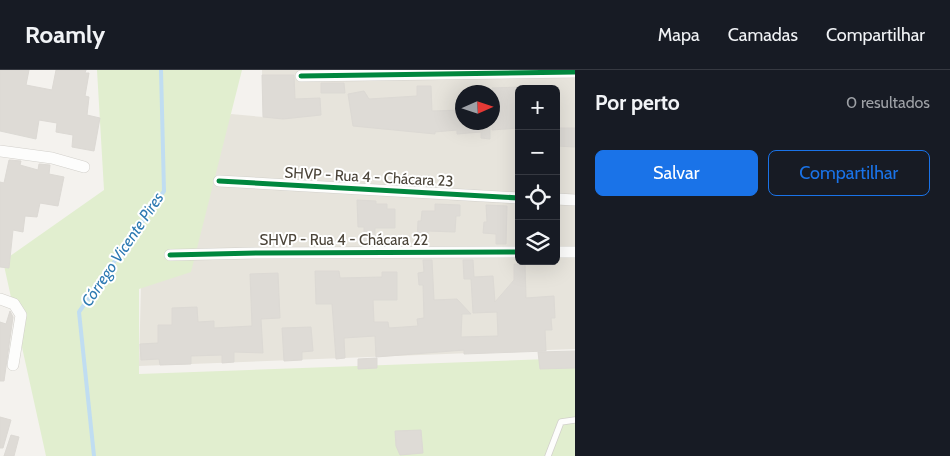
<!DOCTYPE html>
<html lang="pt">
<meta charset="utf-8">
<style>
:root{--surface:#171b24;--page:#242831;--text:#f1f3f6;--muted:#9ea1a6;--line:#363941;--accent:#1a73e8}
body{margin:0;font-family:Cabin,sans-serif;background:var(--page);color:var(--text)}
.controls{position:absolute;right:15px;top:15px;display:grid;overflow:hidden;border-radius:8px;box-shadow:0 5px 20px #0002}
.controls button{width:45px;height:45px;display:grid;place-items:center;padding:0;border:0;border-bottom:1px solid var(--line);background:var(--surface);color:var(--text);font:25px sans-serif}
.compass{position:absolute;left:455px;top:15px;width:45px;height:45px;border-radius:50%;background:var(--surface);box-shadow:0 5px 20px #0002;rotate:87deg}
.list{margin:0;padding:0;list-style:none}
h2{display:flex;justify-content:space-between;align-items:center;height:65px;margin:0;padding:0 20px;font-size:21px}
h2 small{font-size:16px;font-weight:400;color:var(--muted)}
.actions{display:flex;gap:10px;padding:15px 20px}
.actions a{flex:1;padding:11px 0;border:1px solid var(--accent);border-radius:8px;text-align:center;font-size:18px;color:var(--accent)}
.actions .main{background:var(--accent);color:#fff}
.icon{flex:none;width:28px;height:28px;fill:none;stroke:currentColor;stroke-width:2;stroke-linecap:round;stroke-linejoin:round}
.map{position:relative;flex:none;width:575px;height:386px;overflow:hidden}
header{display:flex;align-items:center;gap:30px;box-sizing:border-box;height:70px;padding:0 25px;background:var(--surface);border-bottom:1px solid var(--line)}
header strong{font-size:24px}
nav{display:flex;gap:28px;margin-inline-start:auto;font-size:18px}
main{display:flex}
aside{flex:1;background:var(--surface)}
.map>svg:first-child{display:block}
.residential{fill:#e7e4dc;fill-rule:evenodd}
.green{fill:#e1eecf}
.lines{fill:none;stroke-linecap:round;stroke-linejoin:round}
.stream{stroke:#c0ddf1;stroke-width:4}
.building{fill:#dedbd6;stroke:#dcd9d4}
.lane-casing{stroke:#d2d0cb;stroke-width:7}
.street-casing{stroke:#d2d0cb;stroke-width:12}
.lane{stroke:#fdfdfc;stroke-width:5.5}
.street{stroke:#fdfdfc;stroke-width:11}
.cycleway-casing{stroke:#fff;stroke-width:8}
.cycleway{stroke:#00873e;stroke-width:5}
.labels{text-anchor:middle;stroke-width:4;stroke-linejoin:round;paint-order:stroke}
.street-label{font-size:15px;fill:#4b4439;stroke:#fff}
.water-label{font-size:16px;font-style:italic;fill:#2e7ab2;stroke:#fff}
</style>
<header>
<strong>Roamly</strong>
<nav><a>Mapa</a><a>Camadas</a><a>Compartilhar</a></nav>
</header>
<main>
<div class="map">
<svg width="575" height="386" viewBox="0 0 575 386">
<rect width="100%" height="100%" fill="#f4f2ee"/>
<path class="residential" d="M262,0H575V279L139,296L142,175L231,44L263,47ZM519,19H556V191H519ZM462,22H492V52H462Z"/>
<polygon class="green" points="97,0 242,0 191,202 139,219 139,304 575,288 575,386 46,386 3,191 104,120"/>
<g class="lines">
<polyline class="stream" points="94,386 79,242 164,121 161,0"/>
</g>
<g class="building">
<polygon points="0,0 29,0 26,15 52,20 56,0 86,0 85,3 89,3 85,26 89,27 87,45 100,48 94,81 72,77 73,65 56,62 57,53 39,50 36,69 0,61"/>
<polygon points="262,5 294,5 295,29 320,28 321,45 283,49 263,47"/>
<polygon points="321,13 344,13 345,23 321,23"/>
<polygon points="417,16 431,16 432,41 462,40 462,52 490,52 490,69 481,68 481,62 457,64 457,60 435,62 435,64 353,56 348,24 364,21 369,29 417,26"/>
<polygon points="519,17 519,58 492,60 492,18"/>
<polygon points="556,58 575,58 575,77 556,76"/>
<polygon points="9,90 21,91 20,95 38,100 39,94 50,95 49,104 64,107 58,136 40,133 37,147 25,146 23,162 13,160 9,198 0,197 0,112 4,113"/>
<polygon points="357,130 376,131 376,134 387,134 387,139 395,139 395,158 375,158 375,171 364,171 364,157 358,157"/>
<polygon points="435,134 460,135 460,146 456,146 455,162 428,161 427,174 417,173 418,151 421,151 422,141 435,141"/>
<polygon points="486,135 507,136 506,174 496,174 496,164 483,163 484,152 487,152"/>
<polygon points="423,190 432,190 434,230 457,229 471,244 462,244 461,267 498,266 497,242 473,243 471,209 464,209 463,190 473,190 474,207 493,206 495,232 514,210 514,194 525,194 526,228 554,226 555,248 551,248 552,260 545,260 546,281 464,284 464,280 376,287 375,266 344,268 345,288 336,289 332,234 316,234 315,201 339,201 340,208 382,207 382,202 397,202 397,230 373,230 374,252 388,252 389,258 418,256 417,249 424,248 423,215 419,215 418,203 424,202"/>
<polygon points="278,203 280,248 261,249 263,283 234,282 234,292 222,293 222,285 191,286 191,294 160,295 159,289 141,290 140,274 158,273 158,255 172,255 172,238 197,237 198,252 214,251 214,258 252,256 250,204"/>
<polygon points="10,241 13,247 4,311 0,311 0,252 6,254"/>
<polygon points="311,257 313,281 302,282 302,290 284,291 282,258"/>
<polygon points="575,281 575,298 540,299 538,282"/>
<polygon points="377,288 377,298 358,299 358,289"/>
<polygon points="0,347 11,350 3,378 0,378"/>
<polygon points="421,360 423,383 400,385 396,376 395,361"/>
<polygon points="11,365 19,367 14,386 4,386"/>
</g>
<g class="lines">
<defs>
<polyline id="lane" points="548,386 561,352 575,350"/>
<g id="street">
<polyline points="301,6 575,2"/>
<polyline points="0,81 52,88 84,97"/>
<polyline points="219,111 519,128"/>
<polyline points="556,129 575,130"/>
<polyline points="556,182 575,182"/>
<polyline points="170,185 259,183 519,182"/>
<polyline points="0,229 14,234 21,245 13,295"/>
</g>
</defs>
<use href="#lane" class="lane-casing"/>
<use href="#street" class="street-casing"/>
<use href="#lane" class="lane"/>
<use href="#street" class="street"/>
<defs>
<g id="cycleway">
<polyline points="301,6 575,2"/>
<polyline points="219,111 519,128"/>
<polyline points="170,185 259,183 519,182"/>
</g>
</defs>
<use href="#cycleway" class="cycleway-casing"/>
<use href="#cycleway" class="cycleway"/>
</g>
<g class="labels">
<g class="street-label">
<text transform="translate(369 107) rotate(3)" y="5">SHVP - Rua 4 - Chácara 23</text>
<text x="344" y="175">SHVP - Rua 4 - Chácara 22</text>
</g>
<g class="water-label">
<text transform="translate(122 179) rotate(-56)" y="6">Córrego Vicente Pires</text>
</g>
</g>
</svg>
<div class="controls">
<button>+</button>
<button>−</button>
<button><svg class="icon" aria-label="locate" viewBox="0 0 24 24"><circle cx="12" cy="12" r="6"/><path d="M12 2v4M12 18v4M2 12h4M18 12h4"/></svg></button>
<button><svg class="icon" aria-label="layers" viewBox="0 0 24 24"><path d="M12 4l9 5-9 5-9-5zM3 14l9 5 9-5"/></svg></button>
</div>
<svg class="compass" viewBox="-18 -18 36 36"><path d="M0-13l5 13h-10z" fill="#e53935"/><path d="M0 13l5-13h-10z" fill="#9ea1a6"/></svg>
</div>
<aside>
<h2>Por perto<small>0 resultados</small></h2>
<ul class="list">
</ul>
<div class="actions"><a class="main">Salvar</a><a>Compartilhar</a></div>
</aside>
</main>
